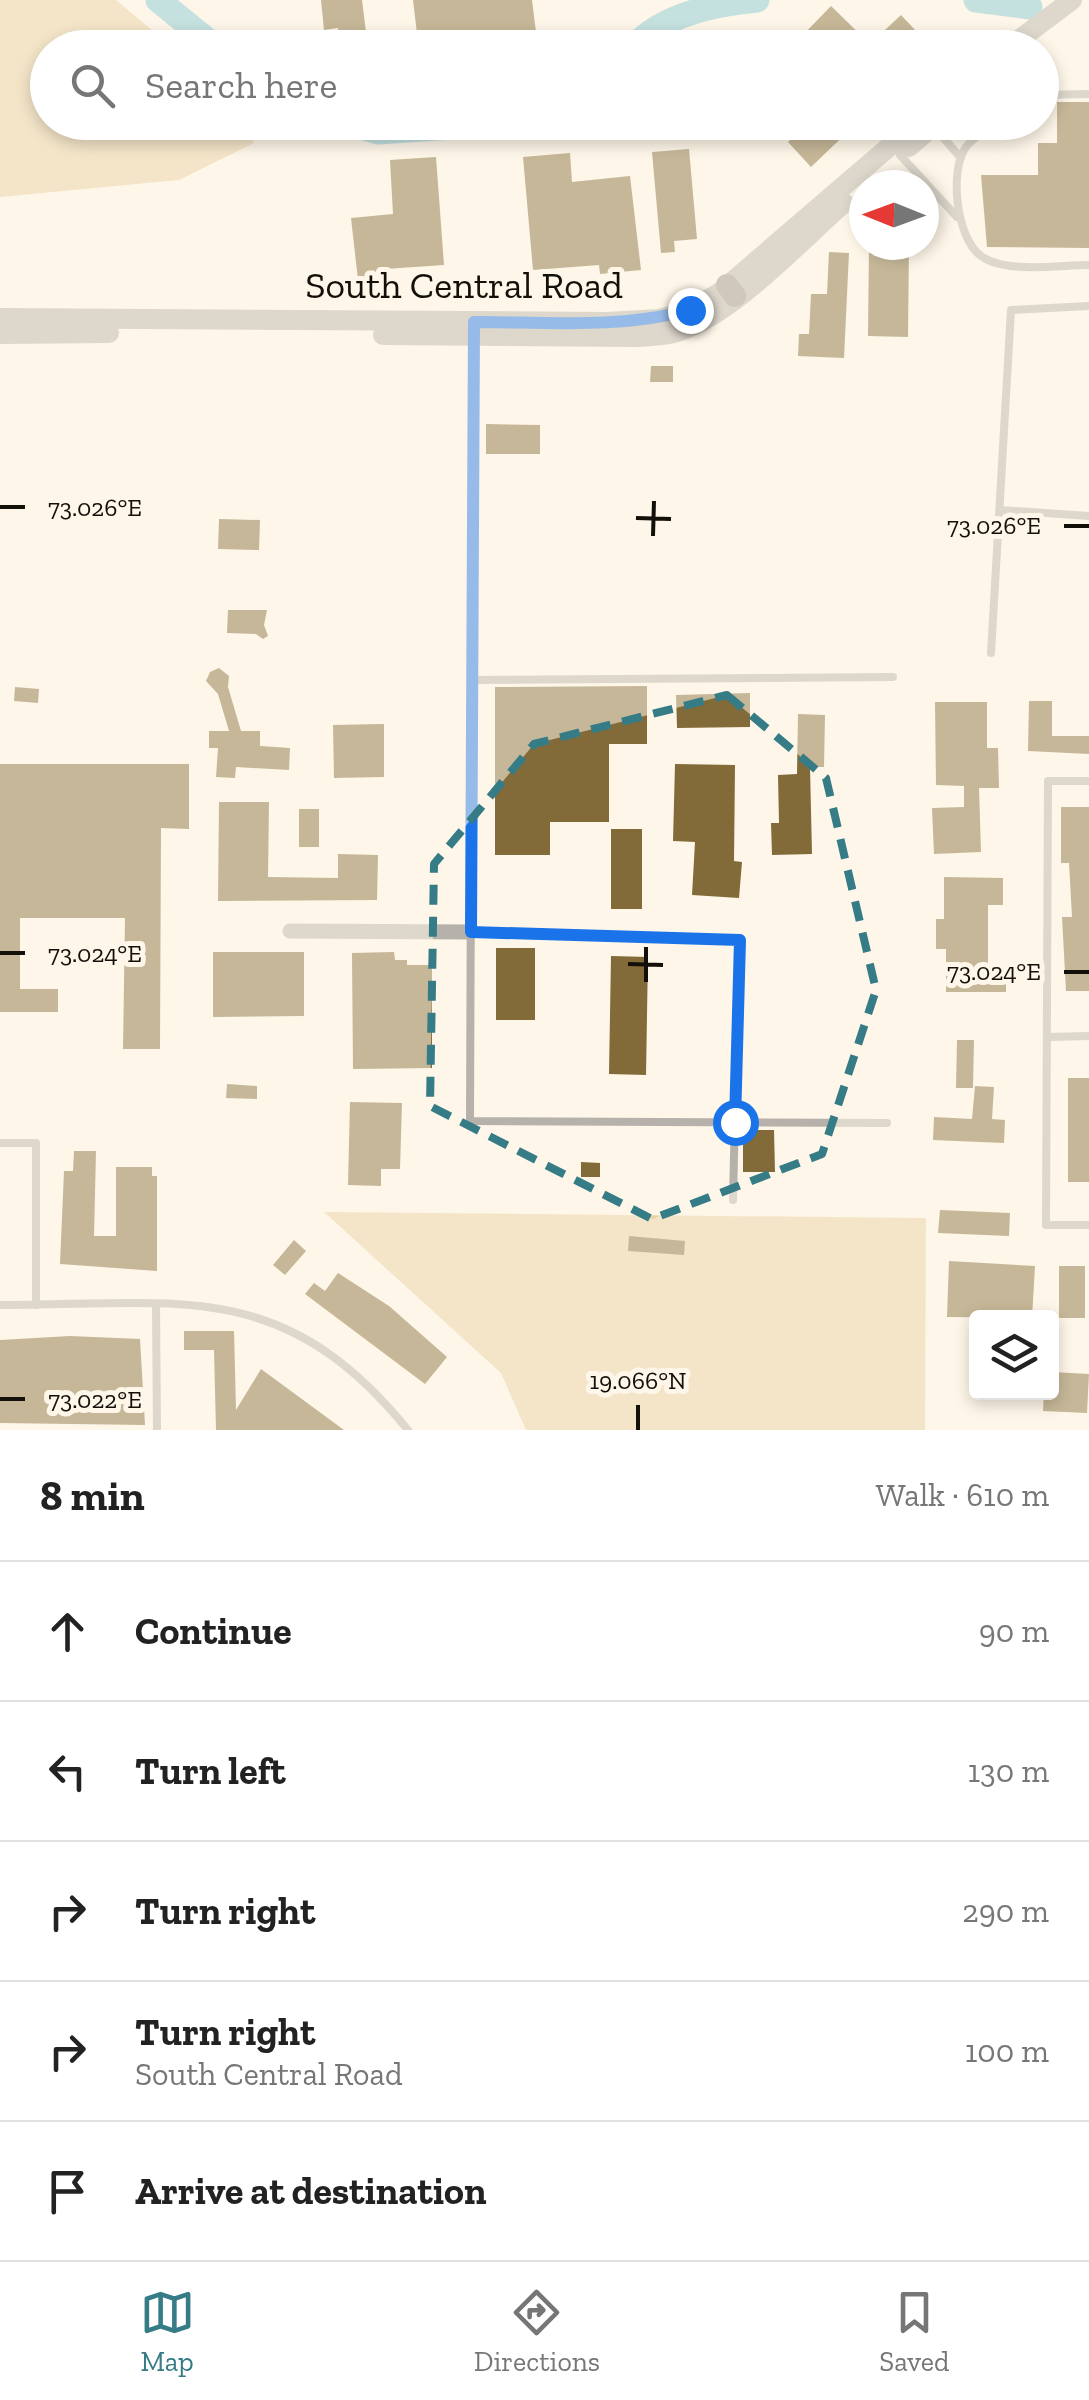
<!DOCTYPE html>
<meta charset="utf-8">
<style>
:root{--surface:#fff;--page:#f6f6f6;--text:#222;--muted:#767676;--line:#e0e0e0;--accent:#357c87}
body{margin:0;font-family:"Zilla Slab",serif;background:var(--page);color:var(--text)}
.controls{position:absolute;right:30px;bottom:30px;display:grid;overflow:hidden;border-radius:10px;box-shadow:0 5px 15px #0003}
.controls button{width:90px;height:90px;display:grid;place-items:center;padding:0;border:0;border-bottom:2px solid var(--line);background:var(--surface);color:var(--text);font:50px sans-serif}
.compass{position:absolute;left:849px;top:170px;width:90px;height:90px;border-radius:50%;background:var(--surface);box-shadow:0 5px 15px #0003;rotate:271deg}
.stop{position:absolute;width:30px;height:30px;margin:-22px;border:8px solid #1a73e8;border-radius:50%;background:#fff}
.stop.end{background:#1a73e8;border-color:#fff;box-shadow:0 2px 10px #0008}
.list{margin:0;padding:0;list-style:none}
h2{display:flex;justify-content:space-between;align-items:center;height:130px;margin:0;padding:0 40px;font-size:42px}
h2 small{font-size:32px;font-weight:400;color:var(--muted)}
.list li{display:grid;grid-template-columns:65px 1fr auto;gap:30px;align-items:center;box-sizing:border-box;height:140px;padding:0 40px;border-top:2px solid var(--line)}
.list b{display:block;font-size:38px;white-space:nowrap}
.list p{margin:0;font-size:32px;white-space:nowrap;color:var(--muted)}
.list em{font-size:32px;font-style:normal;color:var(--muted)}
.icon{flex:none;width:55px;height:55px;fill:none;stroke:currentColor;stroke-width:2;stroke-linecap:round;stroke-linejoin:round}
.map{position:relative;flex:none;width:1089px;height:1430px;overflow:hidden}
.search{position:absolute;background:var(--surface);box-shadow:0 5px 15px #0003;left:30px;right:30px;top:30px;height:110px;display:flex;align-items:center;gap:25px;box-sizing:border-box;padding:0 35px;border-radius:55px;color:var(--muted);font-size:38px}
.sheet{height:830px;background:var(--surface)}
nav{display:flex;justify-content:space-around;align-items:center;box-sizing:border-box;height:140px;border-top:2px solid var(--line);background:var(--surface);font-size:28px;color:var(--muted)}
nav a{display:grid;justify-items:center;gap:5px}
nav .on{color:var(--accent)}
.map>svg:first-child{display:block}
.green{fill:#e9d1a2}
.lines{fill:none;stroke-linecap:round;stroke-linejoin:round}
.river{stroke:#7fc8d5;stroke-width:25}
.building{fill:#836b39}
.service{stroke:#b6b2ab;stroke-width:8}
.minor{stroke:#b6b2ab;stroke-width:15}
.tertiary{stroke:#b6b2ab;stroke-width:20}
.secondary{stroke:#979186;stroke-width:22}
.route{stroke:#1a73e8;stroke-width:12}
.marked{fill:none;stroke:#357c87;stroke-width:8;stroke-dasharray:20 12;stroke-linejoin:round}
.ticks{fill:none;stroke:#13100a;stroke-width:4}
.labels{text-anchor:middle;stroke-width:10;stroke-linejoin:round;paint-order:stroke}
.street-label{font-size:38px;fill:#13100a;stroke:#fef6e8}
.ticks-label{font-size:25px;text-anchor:middle;fill:#13100a;stroke:#fef6e8;stroke-width:10;stroke-linejoin:round;paint-order:stroke}
</style>
<div class="map">
<svg width="1089" height="1430" viewBox="0 0 1089 1430">
<rect width="100%" height="100%" fill="#fef6e8"/>
<g class="green">
<polygon points="0,0 116,0 172,47 48,48 48,122 246,123 254,143 179,180 0,197"/>
<polygon points="324,1212 926,1218 925,1430 526,1430 501,1373"/>
</g>
<g class="lines">
<g class="river">
<polyline points="158,0 217,48"/>
<polyline points="976,0 1030,7"/>
<path d="M633,48C661,15 716,4 757,0"/>
<polyline points="345,122 378,132 527,122"/>
</g>
</g>
<g class="building">
<polygon points="321,0 362,0 368,48 341,48 338,28 324,30"/>
<polygon points="413,0 532,0 538,48 464,48 463,36 418,42"/>
<polygon points="831,6 870,44 901,15 932,48 811,48 801,37"/>
<polygon points="1057,102 1089,102 1089,248 987,247 981,175 1038,175 1038,143 1057,143"/>
<polygon points="789,122 858,122 811,167 788,142 798,132"/>
<polygon points="689,149 697,239 674,241 675,252 661,253 652,152"/>
<polygon points="570,153 572,182 630,176 641,270 600,274 599,265 533,270 523,157"/>
<polygon points="436,157 444,265 385,269 386,277 358,280 351,218 393,214 390,160"/>
<polygon points="869,245 909,245 908,337 868,336"/>
<polygon points="829,252 849,253 844,358 798,356 799,334 809,334 811,294 827,294"/>
<polygon points="651,366 673,366 673,382 650,382"/>
<polygon points="486,424 540,425 540,454 486,454"/>
<polygon points="219,519 260,520 259,550 218,549"/>
<polygon points="228,610 267,610 264,625 268,636 263,639 256,634 227,633"/>
<polygon points="219,668 229,676 228,687 241,731 260,731 260,746 290,748 289,770 236,767 235,778 216,777 218,748 209,748 209,731 229,731 218,694 206,681 210,672"/>
<polygon points="647,686 647,744 609,744 609,822 550,822 550,855 495,855 495,687"/>
<polygon points="15,687 39,689 38,703 14,701"/>
<polygon points="750,693 750,727 677,728 676,695"/>
<polygon points="1029,701 1052,701 1052,736 1089,736 1089,754 1028,751"/>
<polygon points="935,702 987,702 987,748 998,748 999,788 979,788 981,852 934,854 932,808 964,807 964,786 936,785"/>
<polygon points="798,714 825,715 824,767 810,767 812,854 772,855 771,823 779,823 778,775 797,774"/>
<polygon points="384,724 384,777 334,778 333,725"/>
<polygon points="0,764 189,764 189,829 161,828 160,1049 123,1049 125,918 20,918 20,989 58,989 58,1012 0,1012"/>
<polygon points="675,764 735,765 734,861 742,862 739,898 692,895 695,842 673,841"/>
<polygon points="219,802 269,802 268,877 338,878 338,854 378,855 377,900 218,901"/>
<polygon points="1061,807 1089,807 1089,991 1066,991 1062,917 1072,917 1069,863 1061,863"/>
<rect x="299" y="809" width="20" height="38"/>
<rect x="611" y="829" width="31" height="80"/>
<polygon points="944,877 1003,878 1003,905 988,905 988,967 1006,967 1006,992 946,992 946,949 936,949 936,919 944,919"/>
<rect x="496" y="948" width="39" height="72"/>
<polygon points="213,952 304,952 304,1016 213,1017"/>
<polygon points="394,952 395,960 407,960 407,965 432,965 432,1068 353,1069 352,953"/>
<polygon points="611,956 648,957 646,1075 609,1074"/>
<polygon points="957,1040 974,1040 973,1088 956,1088"/>
<rect x="1068" y="1078" width="21" height="104"/>
<polygon points="227,1084 257,1086 257,1099 226,1098"/>
<polygon points="975,1086 994,1087 992,1119 1005,1120 1004,1143 933,1140 934,1117 972,1119"/>
<polygon points="350,1102 402,1103 400,1169 381,1169 381,1186 348,1185"/>
<polygon points="743,1130 774,1130 775,1172 743,1172"/>
<polygon points="74,1151 96,1151 94,1236 116,1236 116,1167 152,1167 152,1176 157,1176 157,1271 60,1264 64,1171 73,1171"/>
<polygon points="581,1162 600,1163 600,1177 581,1177"/>
<polygon points="940,1210 1010,1213 1009,1236 938,1233"/>
<polygon points="629,1236 685,1241 684,1255 628,1251"/>
<polygon points="294,1240 306,1251 285,1275 273,1265"/>
<polygon points="949,1261 1035,1266 1032,1318 947,1317"/>
<rect x="1059" y="1266" width="26" height="52"/>
<polygon points="338,1273 389,1306 447,1357 425,1384 305,1294 314,1283 325,1291"/>
<polygon points="184,1331 234,1331 236,1410 261,1369 344,1430 216,1430 214,1350 184,1350"/>
<polygon points="70,1336 140,1339 145,1425 0,1423 0,1340"/>
<polygon points="1052,1372 1089,1374 1087,1413 1043,1411 1044,1392 1052,1392"/>
</g>
<g class="lines">
<g class="service">
<polyline points="1042,95 1089,94"/>
<path d="M997,122C987,130 973,137 966,147C949,170 956,238 981,256C1006,274 1059,265 1089,265"/>
<polyline points="934,127 961,158"/>
<polyline points="900,155 957,217"/>
<polyline points="473,337 470,1121 887,1123"/>
<polyline points="1000,510 1089,516"/>
<polyline points="991,653 1011,310 1089,306"/>
<polyline points="472,680 893,677"/>
<polyline points="1089,781 1048,781 1046,1225 1089,1225"/>
<polyline points="471,932 739,939 733,1200"/>
<polyline points="1048,1037 1089,1036"/>
<polyline points="0,1143 36,1143 36,1305"/>
<path d="M0,1305C178,1305 283,1276 408,1430"/>
<polyline points="156,1305 157,1430"/>
</g>
<polyline class="minor" points="290,931 471,932"/>
<g class="tertiary">
<polyline points="1008,48 1072,0"/>
<polyline points="909,147 938,122"/>
<polyline points="0,318 607,322 659,319 690,310 719,293 918,122"/>
<polyline points="0,334 109,333"/>
<path d="M383,335L638,337C650,336 665,336 677,332C734,314 798,243 844,203"/>
</g>
<polyline class="secondary" points="727,285 735,296"/>
</g>
<g class="lines">
<path class="route" d="M690,310C621,329 545,322 474,322L471,932L740,940L735,1122"/>
</g>
<path d="M0 0H1089V1430H0ZM727,695L826,778L876,990L822,1154L652,1219L430,1106L434,864L534,744Z" fill="#fef6e8" fill-opacity=".55" fill-rule="evenodd"/>
<path class="marked" d="M727,695L826,778L876,990L822,1154L652,1219L430,1106L434,864L534,744Z"/>
<path class="ticks" d="M0,507H25M636,518L671,519M1064,526H1089M653,536L654,501M0,953H25M628,964L663,965M1064,972H1089M646,982V947M0,1399H25M638,1430V1405"/>
<g class="labels">
<g class="street-label">
<text x="464" y="298">South Central Road</text>
</g>
</g>
<g class="ticks-label">
<text x="95" y="516">73.026°E</text>
<text x="994" y="534">73.026°E</text>
<text x="95" y="962">73.024°E</text>
<text x="994" y="980">73.024°E</text>
<text x="638" y="1389">19.066°N</text>
<text x="95" y="1408">73.022°E</text>
</g>
</svg>
<div class="controls">
<button><svg class="icon" aria-label="layers" viewBox="0 0 24 24"><path d="M12 4l9 5-9 5-9-5zM3 14l9 5 9-5"/></svg></button>
</div>
<svg class="compass" viewBox="-18 -18 36 36"><path d="M0-13l5 13h-10z" fill="#e53935"/><path d="M0 13l5-13h-10z" fill="#767676"/></svg>
<div class="stop" style="left:735px;top:1122px"></div>
<div class="stop end" style="left:690px;top:310px"></div>
<div class="search"><svg class="icon" aria-label="search" viewBox="0 0 24 24"><circle cx="10" cy="10" r="6"/><path d="M15 15l6 6"/></svg>Search here</div>
</div>
<section class="sheet">
<h2>8 min<small>Walk · 610 m</small></h2>
<ul class="list">
<li><svg class="icon" aria-label="ahead" viewBox="0 0 24 24"><path d="M12 20V5M6 11l6-6 6 6"/></svg><div><b>Continue</b></div><em>90 m</em></li>
<li><svg class="icon" aria-label="left" viewBox="0 0 24 24"><path d="M17 20v-9H6M10 6l-5 5 5 5"/></svg><div><b>Turn left</b></div><em>130 m</em></li>
<li><svg class="icon" aria-label="right" viewBox="0 0 24 24"><path d="M7 20v-9h11M14 6l5 5-5 5"/></svg><div><b>Turn right</b></div><em>290 m</em></li>
<li><svg class="icon" aria-label="right" viewBox="0 0 24 24"><path d="M7 20v-9h11M14 6l5 5-5 5"/></svg><div><b>Turn right</b><p>South Central Road</p></div><em>100 m</em></li>
<li><svg class="icon" aria-label="arrive" viewBox="0 0 24 24"><path d="M6 21V4h12l-3 4 3 4H6"/></svg><div><b>Arrive at destination</b></div></li>
</ul>
</section>
<nav>
<a class="on"><svg class="icon" aria-label="map" viewBox="0 0 24 24"><path d="M3 6l6-2 6 2 6-2v14l-6 2-6-2-6 2zM9 4v14M15 6v14"/></svg>Map</a>
<a><svg class="icon" aria-label="directions" viewBox="0 0 24 24"><path d="M12 3l9 9-9 9-9-9zM9 14v-3h6M13 9l2 2-2 2"/></svg>Directions</a>
<a><svg class="icon" aria-label="saved" viewBox="0 0 24 24"><path d="M7 4h10v16l-5-4-5 4z"/></svg>Saved</a>
</nav>
